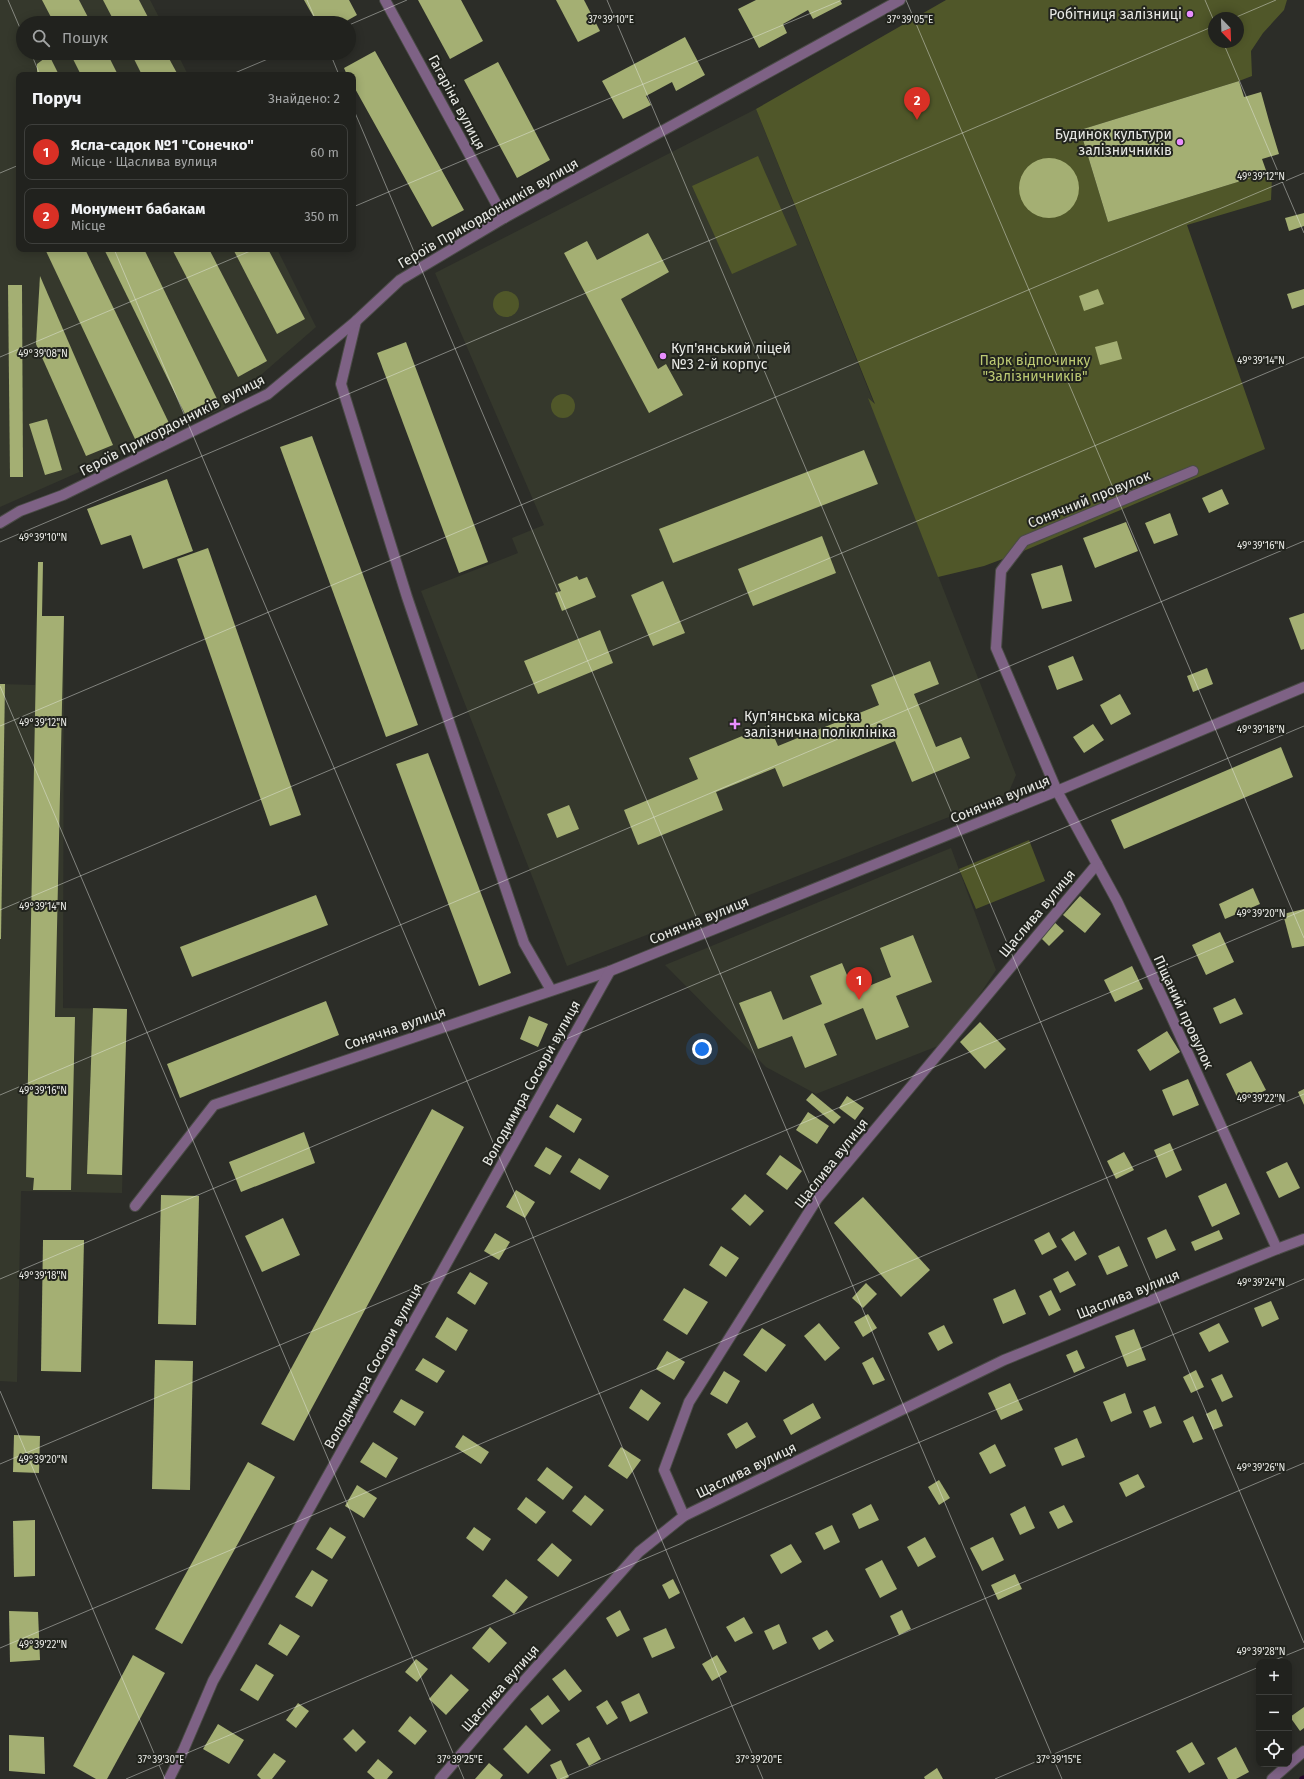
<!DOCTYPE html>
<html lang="uk">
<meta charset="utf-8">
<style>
:root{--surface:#21221e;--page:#292a27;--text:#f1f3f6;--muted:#a2a4a4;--line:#3e3f3c;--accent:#d93025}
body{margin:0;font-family:"Fira Sans",sans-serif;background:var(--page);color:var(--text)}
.controls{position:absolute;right:12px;bottom:12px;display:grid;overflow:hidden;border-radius:8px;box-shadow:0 2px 10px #0003}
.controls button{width:36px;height:36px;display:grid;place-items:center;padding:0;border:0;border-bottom:1px solid var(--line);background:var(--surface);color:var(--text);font:20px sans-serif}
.compass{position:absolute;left:1208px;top:12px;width:36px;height:36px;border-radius:50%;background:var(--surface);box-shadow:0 2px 10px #0003;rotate:157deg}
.you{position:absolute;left:702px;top:1049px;width:14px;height:14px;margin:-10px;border:3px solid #fff;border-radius:50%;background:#1a73e8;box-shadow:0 0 0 6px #1a73e833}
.badge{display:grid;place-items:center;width:26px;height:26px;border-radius:50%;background:var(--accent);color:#fff;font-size:13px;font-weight:700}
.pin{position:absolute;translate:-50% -33px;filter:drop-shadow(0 1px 2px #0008)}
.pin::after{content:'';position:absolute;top:21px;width:14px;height:12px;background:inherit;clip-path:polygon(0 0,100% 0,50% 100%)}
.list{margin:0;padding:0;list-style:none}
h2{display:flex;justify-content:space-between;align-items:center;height:52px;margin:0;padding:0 16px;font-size:17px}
h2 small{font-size:13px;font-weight:400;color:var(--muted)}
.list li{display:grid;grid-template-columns:26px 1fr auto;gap:12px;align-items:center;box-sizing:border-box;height:56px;margin:0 8px 8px;padding:0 8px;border:1px solid var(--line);border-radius:8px}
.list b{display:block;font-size:15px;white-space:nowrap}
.list p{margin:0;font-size:13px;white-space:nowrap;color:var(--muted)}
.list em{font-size:13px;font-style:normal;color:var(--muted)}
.icon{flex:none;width:22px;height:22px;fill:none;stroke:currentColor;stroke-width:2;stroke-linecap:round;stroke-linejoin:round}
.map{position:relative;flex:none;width:1304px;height:1779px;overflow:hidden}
.search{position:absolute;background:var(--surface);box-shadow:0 2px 10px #0003;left:16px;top:16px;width:340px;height:44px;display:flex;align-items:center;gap:10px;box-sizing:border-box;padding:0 14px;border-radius:22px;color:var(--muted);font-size:15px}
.panel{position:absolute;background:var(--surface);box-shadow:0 2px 10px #0003;left:16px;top:72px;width:340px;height:180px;border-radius:8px}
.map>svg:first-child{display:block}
.built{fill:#35382c}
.green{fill:#505729;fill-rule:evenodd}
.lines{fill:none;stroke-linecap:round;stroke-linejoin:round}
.stream{stroke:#25042c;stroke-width:5.5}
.building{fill:#a4af73}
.minor-casing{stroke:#4a4b46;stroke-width:12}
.minor{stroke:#7e6285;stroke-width:10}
.ticks{fill:none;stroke:#e9eae6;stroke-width:1;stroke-opacity:0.45}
.poi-dot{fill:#e98efe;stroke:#22241e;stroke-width:1.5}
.labels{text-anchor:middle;stroke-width:4;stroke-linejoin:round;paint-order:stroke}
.poi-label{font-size:14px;fill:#e9eae6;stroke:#22241e;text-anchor:end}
.street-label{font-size:14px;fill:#e9eae6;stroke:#22241e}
.park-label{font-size:14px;fill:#bcc973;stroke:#22241e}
.ticks-label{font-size:10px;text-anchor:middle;fill:#e9eae6;stroke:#22241e;stroke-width:4;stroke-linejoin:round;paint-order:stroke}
</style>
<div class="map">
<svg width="1304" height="1779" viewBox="0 0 1304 1779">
<rect width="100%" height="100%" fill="#2c2d28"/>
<g class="built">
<polygon points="0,0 150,0 162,23 23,23 23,53 177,53 188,75 19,75 19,249 277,249 316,327 222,409 0,507"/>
<polygon points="756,109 875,406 869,399 1016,775 1008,794 567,966 421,591 518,553 512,538 544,525 435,273"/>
<polygon points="38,562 43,562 42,616 64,616 63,1008 127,1009 122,1193 21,1191 17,1382 0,1381 0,684 35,685"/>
<polygon points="951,848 996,970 948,1042 816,1094 766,1067 665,965"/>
</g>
<g class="green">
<path d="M946,0H1287L1284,10L1263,33L1251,51L1252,76L1239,81L1080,130L1108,222L1267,173L1272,177L1271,200L1187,225L1265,449L1021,552L984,566L938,577L868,398L875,404L756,109ZM1214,18H1238V42H1214Z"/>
<polygon points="758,156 797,245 732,274 692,186"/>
<circle cx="506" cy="304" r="13"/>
<circle cx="563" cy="406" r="12"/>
<polygon points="1029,840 1045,881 976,909 959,869"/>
</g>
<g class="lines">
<polyline class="stream" points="1302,1779 1304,1778"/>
</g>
<g class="building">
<polygon points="42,0 79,0 91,23 54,23"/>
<polygon points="103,0 139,0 151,23 115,23"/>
<polygon points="304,0 349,0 357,15 343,23 317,23"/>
<polygon points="418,0 461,0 483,41 450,59"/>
<polygon points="556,0 584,0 600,31 578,42"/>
<polygon points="756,0 840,0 842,4 813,19 808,10 783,24 787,33 759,48 738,9"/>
<polygon points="685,37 705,75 676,91 672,82 646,96 651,105 623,119 602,81"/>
<polygon points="375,51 464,210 432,227 353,85 353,75 347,75 344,68"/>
<polygon points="70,53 107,53 118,75 81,75"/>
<polygon points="131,53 166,53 178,75 142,75"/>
<polygon points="49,55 59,75 37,75 37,64"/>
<polygon points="498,62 550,160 517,178 464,80"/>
<polygon points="1239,81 1244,97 1261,92 1269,121 1279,154 1262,159 1267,173 1108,222 1080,130"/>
<circle cx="1049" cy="188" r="30"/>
<polygon points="1304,213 1304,226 1289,231 1285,218"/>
<polygon points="648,233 669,272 621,299 658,369 666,364 683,395 649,413 564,253 587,241 597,260"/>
<polygon points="45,249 85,249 169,423 135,439"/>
<polygon points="104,249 144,249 217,399 185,414"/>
<polygon points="172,249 209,249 267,361 238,377"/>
<polygon points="233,249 268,249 305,319 277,334"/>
<polygon points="40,276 113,445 86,456 36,344"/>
<polygon points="8,285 22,285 23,477 10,477"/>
<polygon points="1098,289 1104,304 1084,311 1079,296"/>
<polygon points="1304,289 1304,305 1292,309 1287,294"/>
<polygon points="1117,341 1122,359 1100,365 1095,347"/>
<polygon points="406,342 488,562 459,573 377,353"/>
<polygon points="47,419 62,470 45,475 29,424"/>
<polygon points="312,436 418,725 386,737 280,447"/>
<polygon points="864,450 878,484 673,563 659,529"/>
<polygon points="167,479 193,551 143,569 131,535 101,545 87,509"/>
<polygon points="1222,489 1229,504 1209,513 1202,498"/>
<polygon points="1170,513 1178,535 1154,544 1145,523"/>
<polygon points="1126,522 1138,551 1095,568 1083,538"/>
<polygon points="822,536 836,573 753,606 738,569"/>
<polygon points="208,548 301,815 270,826 177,559"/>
<polygon points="38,562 43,562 42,616 64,616 55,1017 75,1017 71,1190 33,1190 34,1178 26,1177"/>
<polygon points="1062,565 1072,601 1042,609 1031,574"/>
<polygon points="577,576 579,580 587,577 596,597 562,611 555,593 561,591 558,584"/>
<polygon points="663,581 685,633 653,646 631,595"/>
<polygon points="1304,613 1304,649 1301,650 1289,618"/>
<polygon points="600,630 613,663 538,694 524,661"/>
<polygon points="1073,656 1083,680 1057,690 1048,666"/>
<polygon points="930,661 939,684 914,694 936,747 961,737 970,758 912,782 895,741 783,787 775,768 716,792 723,810 638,845 624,810 698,779 689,758 769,725 778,746 879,705 871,685"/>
<polygon points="1207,668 1213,684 1193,692 1187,676"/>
<polygon points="0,684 5,684 1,939 0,939"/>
<polygon points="1120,694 1131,714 1111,725 1100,705"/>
<polygon points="1093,724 1104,740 1084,753 1073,737"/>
<polygon points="1281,747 1293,777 1124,849 1111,820"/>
<polygon points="428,753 511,973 479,986 396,764"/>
<polygon points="569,805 579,829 557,838 547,814"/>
<polygon points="1253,888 1260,904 1225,919 1219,904"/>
<polygon points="316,895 328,925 192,977 180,947"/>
<polygon points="1080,896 1101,914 1085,933 1063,915"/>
<polygon points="1304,909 1304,946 1292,948 1283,914"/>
<polygon points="1052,920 1064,931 1049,946 1038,935"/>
<polygon points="1220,932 1234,962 1206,975 1192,945"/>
<polygon points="913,935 932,982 896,996 909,1027 876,1040 863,1008 824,1024 837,1055 805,1068 792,1036 758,1049 739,1003 771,991 783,1020 822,1004 810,976 842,963 854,992 891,977 880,948"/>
<polygon points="1132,966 1143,989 1115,1002 1104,980"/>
<polygon points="1235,998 1243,1014 1220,1024 1213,1008"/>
<polygon points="326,1001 339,1035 180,1098 167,1064"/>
<polygon points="93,1008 127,1009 122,1175 87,1174"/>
<polygon points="529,1016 548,1024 538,1047 520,1039"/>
<polygon points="980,1022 1006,1049 985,1069 960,1042"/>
<polygon points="1167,1031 1180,1052 1150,1071 1137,1050"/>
<polygon points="1251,1061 1266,1090 1240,1103 1226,1074"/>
<polygon points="1188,1079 1199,1105 1173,1116 1162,1090"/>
<polygon points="1304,1089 1304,1105 1298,1092"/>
<polygon points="812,1093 841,1117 834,1124 806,1100"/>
<polygon points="847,1096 864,1108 855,1120 839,1108"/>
<polygon points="557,1104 582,1119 574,1133 549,1117"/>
<polygon points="432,1109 464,1127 294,1441 261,1424"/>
<polygon points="808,1112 829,1126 817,1144 796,1130"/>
<polygon points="304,1132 315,1163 241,1192 229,1162"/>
<polygon points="1170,1143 1182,1170 1166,1178 1154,1150"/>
<polygon points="546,1147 562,1156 550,1175 534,1166"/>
<polygon points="1124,1152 1134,1170 1116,1179 1107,1161"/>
<polygon points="780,1155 802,1171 787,1190 766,1174"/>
<polygon points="579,1158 609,1176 600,1190 570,1172"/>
<polygon points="1287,1162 1300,1188 1279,1198 1266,1172"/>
<polygon points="1226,1183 1240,1214 1212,1227 1198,1196"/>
<polygon points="516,1190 535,1202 525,1218 506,1207"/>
<polygon points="745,1194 764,1211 750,1226 731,1209"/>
<polygon points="161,1195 199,1196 196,1325 158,1324"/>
<polygon points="863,1197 930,1270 901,1297 834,1223"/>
<polygon points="283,1218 300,1255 262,1272 245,1236"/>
<polygon points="1166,1229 1176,1250 1156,1259 1147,1238"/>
<polygon points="1219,1230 1223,1239 1195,1251 1191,1242"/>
<polygon points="1074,1231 1087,1254 1075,1261 1061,1239"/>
<polygon points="1049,1232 1057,1247 1042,1255 1034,1240"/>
<polygon points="495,1233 510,1242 499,1260 484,1251"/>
<polygon points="43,1240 84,1240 81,1372 41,1371"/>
<polygon points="721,1246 739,1258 726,1277 709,1265"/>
<polygon points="1119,1246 1128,1266 1107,1275 1098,1256"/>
<polygon points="1068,1271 1076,1285 1060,1293 1053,1279"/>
<polygon points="470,1272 488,1283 475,1305 457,1293"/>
<polygon points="866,1283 877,1294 863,1308 852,1298"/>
<polygon points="684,1288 708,1302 687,1335 663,1320"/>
<polygon points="1015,1289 1026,1314 1003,1324 993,1299"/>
<polygon points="1051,1290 1061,1310 1049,1316 1039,1296"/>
<polygon points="1271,1301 1279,1319 1262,1327 1254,1308"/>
<polygon points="868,1314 877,1328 863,1337 854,1322"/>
<polygon points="447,1317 468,1330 456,1351 435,1337"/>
<polygon points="819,1323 840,1348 825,1361 804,1336"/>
<polygon points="1219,1323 1229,1342 1209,1352 1199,1333"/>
<polygon points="944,1325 953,1343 938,1351 928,1333"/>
<polygon points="762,1328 786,1345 766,1372 743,1355"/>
<polygon points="1134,1329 1146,1360 1127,1367 1115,1336"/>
<polygon points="1077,1350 1085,1368 1074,1373 1066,1355"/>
<polygon points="667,1351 685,1362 674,1380 656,1369"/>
<polygon points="873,1357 885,1380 873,1385 862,1363"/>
<polygon points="423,1358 445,1371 437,1383 415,1370"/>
<polygon points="155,1360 193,1361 190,1490 152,1489"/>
<polygon points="1196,1370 1204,1387 1191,1393 1183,1377"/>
<polygon points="724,1371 740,1381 727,1404 710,1394"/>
<polygon points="1222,1374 1233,1397 1222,1402 1211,1379"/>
<polygon points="1010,1383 1023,1410 1001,1420 988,1393"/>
<polygon points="641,1389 661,1403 648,1421 629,1408"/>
<polygon points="1125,1393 1132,1413 1111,1422 1103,1402"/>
<polygon points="401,1399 424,1412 415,1426 393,1412"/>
<polygon points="813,1403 821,1418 791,1435 783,1420"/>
<polygon points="1155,1406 1162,1423 1150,1428 1143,1411"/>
<polygon points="1216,1409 1223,1426 1213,1430 1206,1414"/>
<polygon points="1193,1416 1203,1439 1193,1443 1183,1421"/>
<polygon points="747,1422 756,1437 736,1449 727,1434"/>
<polygon points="14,1435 40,1436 39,1473 13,1472"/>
<polygon points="463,1435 489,1452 481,1464 455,1447"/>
<polygon points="1077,1438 1085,1457 1062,1466 1054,1448"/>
<polygon points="373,1442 398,1458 386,1478 360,1462"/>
<polygon points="995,1444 1006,1466 990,1474 979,1453"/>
<polygon points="621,1447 641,1460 627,1479 608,1466"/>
<polygon points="248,1462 275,1477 182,1644 155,1629"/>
<polygon points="547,1467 573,1487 563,1500 537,1480"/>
<polygon points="1138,1474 1145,1487 1126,1497 1119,1483"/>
<polygon points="939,1480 950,1498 939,1505 928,1487"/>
<polygon points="357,1485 377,1498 364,1518 345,1506"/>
<polygon points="585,1495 604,1510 591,1526 572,1511"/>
<polygon points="526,1497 546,1512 536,1524 517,1509"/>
<polygon points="871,1504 879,1520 859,1529 852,1514"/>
<polygon points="1064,1505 1073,1522 1058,1529 1049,1512"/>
<polygon points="1025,1506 1035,1528 1020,1535 1010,1514"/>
<polygon points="35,1520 35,1576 14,1577 13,1521"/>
<polygon points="832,1525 840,1542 824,1550 815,1533"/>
<polygon points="330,1527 346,1537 332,1559 316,1549"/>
<polygon points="474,1527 491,1539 483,1551 466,1538"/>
<polygon points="925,1537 936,1557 918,1567 907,1547"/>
<polygon points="993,1537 1004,1560 982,1571 970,1548"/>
<polygon points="552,1543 572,1560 558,1577 537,1560"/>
<polygon points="791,1544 802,1562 781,1574 770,1555"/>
<polygon points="882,1560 897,1589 880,1598 865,1569"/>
<polygon points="312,1570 328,1580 312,1607 295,1597"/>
<polygon points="1015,1574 1022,1589 998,1600 991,1585"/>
<polygon points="506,1579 528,1597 514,1614 492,1596"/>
<polygon points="673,1579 680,1593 669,1599 662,1585"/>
<polygon points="620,1610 630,1630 617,1637 606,1618"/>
<polygon points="902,1610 911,1629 899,1635 890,1616"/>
<polygon points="9,1611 38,1612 40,1660 10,1662"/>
<polygon points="744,1617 753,1633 735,1642 726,1627"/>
<polygon points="280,1624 300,1636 287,1656 268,1644"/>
<polygon points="779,1624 787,1643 773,1650 764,1631"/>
<polygon points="490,1627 507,1643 489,1663 472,1648"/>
<polygon points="666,1628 675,1648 652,1658 643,1638"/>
<polygon points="827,1630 834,1641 819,1650 812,1638"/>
<polygon points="133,1655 165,1673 107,1779 96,1779 73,1766"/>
<polygon points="717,1655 727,1672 712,1681 702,1664"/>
<polygon points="416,1659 428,1669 417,1682 405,1672"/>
<polygon points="256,1664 274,1675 258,1701 240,1690"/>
<polygon points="565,1669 582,1691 569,1701 552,1679"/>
<polygon points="451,1674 469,1690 446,1715 429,1699"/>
<polygon points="639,1693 648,1713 630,1722 621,1702"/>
<polygon points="548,1695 560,1711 542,1725 530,1709"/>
<polygon points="607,1700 618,1718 607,1725 596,1707"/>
<polygon points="298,1703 309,1711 296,1728 286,1720"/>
<polygon points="1304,1707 1304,1728 1300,1731 1290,1717"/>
<polygon points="410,1716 427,1731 415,1745 398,1731"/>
<polygon points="218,1724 244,1740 229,1764 203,1749"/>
<polygon points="526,1725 551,1750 528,1774 503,1749"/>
<polygon points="353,1729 366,1742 356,1752 343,1739"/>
<polygon points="9,1735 44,1737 45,1774 9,1771"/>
<polygon points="589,1737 601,1759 589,1766 576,1744"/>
<polygon points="1192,1742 1205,1764 1189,1773 1176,1751"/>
<polygon points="1236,1747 1249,1772 1236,1779 1228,1779 1217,1758"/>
<polygon points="274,1753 286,1761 272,1779 261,1779 257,1775"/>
<polygon points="378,1759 393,1772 387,1779 375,1779 367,1772"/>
<polygon points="561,1760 569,1777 565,1779 557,1779 550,1765"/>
<polygon points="489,1763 503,1775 500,1779 475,1779"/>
<polygon points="937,1768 943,1779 925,1779 924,1777"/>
</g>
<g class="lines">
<defs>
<g id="minor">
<polyline points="385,0 504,218"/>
<polyline points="356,321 341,384 407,597 524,943 551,990"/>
<polyline points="1193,471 1024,541 1001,571 996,648 1057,791 1117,901 1166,1005 1277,1249"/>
<polyline points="0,523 20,511 63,495 268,394 356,321 400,280 504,218 900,0"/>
<polyline points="135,1206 214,1105 610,971 1057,791 1304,687"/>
<polyline points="684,1516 664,1470 689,1402 817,1199 1097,864"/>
<polyline points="169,1779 183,1751 213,1681 610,971"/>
<polyline points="440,1779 516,1690 639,1552 684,1516 1004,1360 1277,1249 1304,1239"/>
<polyline points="1272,1779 1304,1751"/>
</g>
</defs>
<use href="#minor" class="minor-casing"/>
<use href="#minor" class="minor"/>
</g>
<path class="ticks" d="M8,0L23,35M307,0L317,23M607,0L1304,1643M906,0L1304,938M1205,0L1214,21M1234,18L1276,0M349,25L407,0M1223,42L1304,233M31,53L40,75M330,53L339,75M230,75L282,53M353,108L1062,1779M0,173L19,165M353,207L842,0M114,249L763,1779M0,357L255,249M0,542L1214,26M0,686L464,1779M0,726L1304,173M0,910L1304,357M0,1095L1304,541M0,1279L1304,726M0,1391L165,1779M0,1464L1304,910M0,1648L1304,1094M1270,1662L1304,1648M126,1779L1304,1279M560,1779L1304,1463M995,1779L1259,1667"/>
<g class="poi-dot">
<circle cx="1190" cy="14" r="4"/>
<circle cx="1180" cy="142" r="4"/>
<circle cx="663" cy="356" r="4"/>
<path d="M733 718h4v4h4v4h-4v4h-4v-4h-4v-4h4z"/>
</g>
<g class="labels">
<g class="poi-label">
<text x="1182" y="19">Робітниця залізниці</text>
<text x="1172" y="139">Будинок культури<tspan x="1172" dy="16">залізничників</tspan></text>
<text x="671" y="353" text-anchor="start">Куп'янський ліцей<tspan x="671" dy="16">№3 2-й корпус</tspan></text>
<text x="744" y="721" text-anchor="start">Куп'янська міська<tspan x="744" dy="16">залізнична поліклініка</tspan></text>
</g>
<g class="street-label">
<text transform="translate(457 102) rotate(62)" y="5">Гагаріна вулиця</text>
<text transform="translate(488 213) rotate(-30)" y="5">Героїв Прикордонників вулиця</text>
<text transform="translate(172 425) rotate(-27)" y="5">Героїв Прикордонників вулиця</text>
<text transform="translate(1089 499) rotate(-22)" y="5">Сонячний провулок</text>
<text transform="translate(1000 799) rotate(-22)" y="5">Сонячна вулиця</text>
<text transform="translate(1037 913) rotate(-50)" y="5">Щаслива вулиця</text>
<text transform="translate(699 920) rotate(-22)" y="5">Сонячна вулиця</text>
<text transform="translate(1184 1012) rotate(65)" y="5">Піщаний провулок</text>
<text transform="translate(395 1028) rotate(-19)" y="5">Сонячна вулиця</text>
<text transform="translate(531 1083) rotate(-61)" y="5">Володимира Сосюри вулиця</text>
<text transform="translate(831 1163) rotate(-52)" y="5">Щаслива вулиця</text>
<text transform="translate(1128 1294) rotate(-22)" y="5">Щаслива вулиця</text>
<text transform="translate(373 1366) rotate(-61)" y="5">Володимира Сосюри вулиця</text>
<text transform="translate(746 1470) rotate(-26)" y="5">Щаслива вулиця</text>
<text transform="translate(500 1688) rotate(-49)" y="5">Щаслива вулиця</text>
</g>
<g class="park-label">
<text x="1035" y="365">Парк відпочинку<tspan x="1035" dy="16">"Залізничників"</tspan></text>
</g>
</g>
<g class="ticks-label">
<text x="611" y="23">37°39'10"E</text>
<text x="910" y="23">37°39'05"E</text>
<text x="1261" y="180">49°39'12"N</text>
<text x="43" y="357">49°39'08"N</text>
<text x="1261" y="364">49°39'14"N</text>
<text x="43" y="541">49°39'10"N</text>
<text x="1261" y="549">49°39'16"N</text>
<text x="43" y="726">49°39'12"N</text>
<text x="1261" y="733">49°39'18"N</text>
<text x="43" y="910">49°39'14"N</text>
<text x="1261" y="917">49°39'20"N</text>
<text x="43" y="1094">49°39'16"N</text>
<text x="1261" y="1102">49°39'22"N</text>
<text x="43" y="1279">49°39'18"N</text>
<text x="1261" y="1286">49°39'24"N</text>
<text x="43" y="1463">49°39'20"N</text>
<text x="1261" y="1471">49°39'26"N</text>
<text x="43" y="1648">49°39'22"N</text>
<text x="1261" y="1655">49°39'28"N</text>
<text x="161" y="1763">37°39'30"E</text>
<text x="460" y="1763">37°39'25"E</text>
<text x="759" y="1763">37°39'20"E</text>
<text x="1059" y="1763">37°39'15"E</text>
</g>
</svg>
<div class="controls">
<button>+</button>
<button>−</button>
<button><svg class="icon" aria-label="locate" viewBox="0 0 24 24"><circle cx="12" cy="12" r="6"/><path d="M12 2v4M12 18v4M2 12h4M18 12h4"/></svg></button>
</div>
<svg class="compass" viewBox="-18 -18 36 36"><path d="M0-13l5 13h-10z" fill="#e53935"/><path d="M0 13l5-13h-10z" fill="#a2a4a4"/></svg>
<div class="you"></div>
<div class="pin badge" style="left:859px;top:1000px">1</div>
<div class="pin badge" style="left:917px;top:120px">2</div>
<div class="search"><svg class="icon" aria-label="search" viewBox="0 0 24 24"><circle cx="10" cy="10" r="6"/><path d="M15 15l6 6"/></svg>Пошук</div>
<section class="panel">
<h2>Поруч<small>Знайдено: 2</small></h2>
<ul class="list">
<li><span class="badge">1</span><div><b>Ясла-садок №1 &quot;Сонечко&quot;</b><p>Місце · Щаслива вулиця</p></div><em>60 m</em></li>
<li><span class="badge">2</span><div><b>Монумент бабакам</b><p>Місце</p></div><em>350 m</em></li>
</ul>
</section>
</div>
